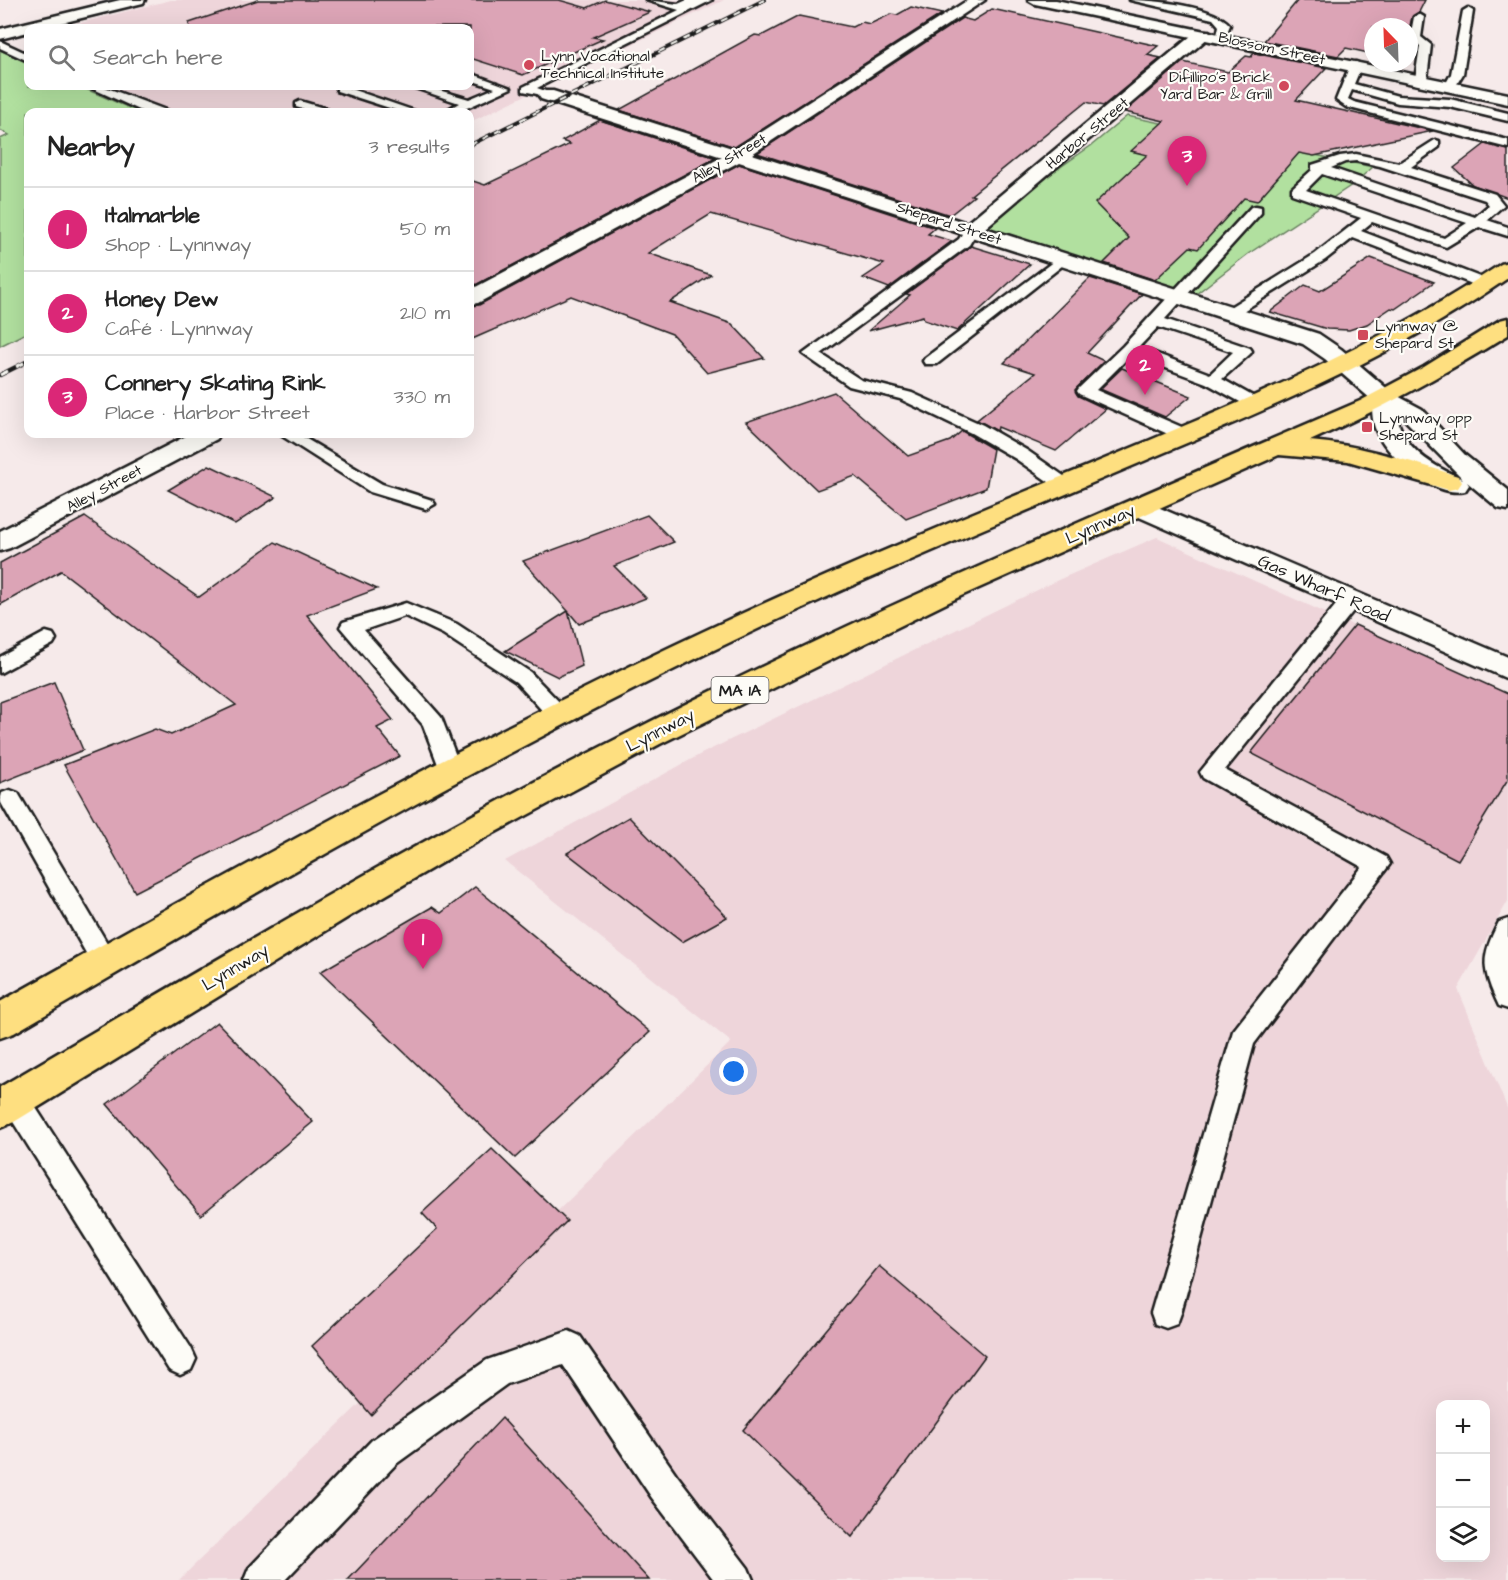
<!DOCTYPE html>
<meta charset="utf-8">
<style>
:root{--surface:#fff;--page:#f6f6f6;--text:#222;--muted:#767676;--line:#e0e0e0;--accent:#db2777}
body{margin:0;font-family:"Architects Daughter",sans-serif;background:var(--page);color:var(--text)}
.controls{position:absolute;right:18px;bottom:18px;display:grid;overflow:hidden;border-radius:12px;box-shadow:0 6px 24px #0002}
.controls button{width:54px;height:54px;display:grid;place-items:center;padding:0;border:0;border-bottom:2px solid var(--line);background:var(--surface);color:var(--text);font:30px sans-serif}
.compass{position:absolute;left:1364px;top:18px;width:54px;height:54px;border-radius:50%;background:var(--surface);box-shadow:0 6px 24px #0002;rotate:337deg}
.you{position:absolute;left:734px;top:1072px;width:21px;height:21px;margin:-15px;border:4px solid #fff;border-radius:50%;background:#1a73e8;box-shadow:0 0 0 9px #1a73e833}
.badge{display:grid;place-items:center;width:39px;height:39px;border-radius:50%;background:var(--accent);color:#fff;font-size:20px;font-weight:700}
.pin{position:absolute;translate:-50% -50px;filter:drop-shadow(0 2px 3px #0008)}
.pin::after{content:'';position:absolute;top:32px;width:21px;height:18px;background:inherit;clip-path:polygon(0 0,100% 0,50% 100%)}
.list{margin:0;padding:0;list-style:none}
h2{display:flex;justify-content:space-between;align-items:center;height:78px;margin:0;padding:0 24px;font-size:26px}
h2 small{font-size:20px;font-weight:400;color:var(--muted)}
.list li{display:grid;grid-template-columns:39px 1fr auto;gap:18px;align-items:center;box-sizing:border-box;height:84px;padding:0 24px;border-top:2px solid var(--line)}
.list b{display:block;font-size:22px;white-space:nowrap}
.list p{margin:0;font-size:20px;white-space:nowrap;color:var(--muted)}
.list em{font-size:20px;font-style:normal;color:var(--muted)}
.icon{flex:none;width:33px;height:33px;fill:none;stroke:currentColor;stroke-width:2;stroke-linecap:round;stroke-linejoin:round}
.map{position:relative;flex:none;width:1508px;height:1580px;overflow:hidden}
.search{position:absolute;background:var(--surface);box-shadow:0 6px 24px #0002;left:24px;top:24px;width:450px;height:66px;display:flex;align-items:center;gap:15px;box-sizing:border-box;padding:0 21px;border-radius:12px;color:var(--muted);font-size:22px}
.panel{position:absolute;background:var(--surface);box-shadow:0 6px 24px #0002;left:24px;top:108px;width:450px;height:330px;border-radius:12px}
.map>svg:first-child{display:block}
.built{fill:#eed5da;fill-rule:evenodd}
.green{fill:#b1e09f;stroke:#667e5e;stroke-width:1.5}
.building{fill:#dca4b6;stroke:#1c1c1c;stroke-width:1.5}
.lines{fill:none;stroke-linecap:round;stroke-linejoin:round}
.lane-casing{stroke:#1c1c1c;stroke-width:5}
.street-casing{stroke:#1c1c1c;stroke-width:5}
.secondary-casing{stroke:#1c1c1c;stroke-width:5}
.highway-casing{stroke:#1c1c1c;stroke-width:5}
.lane{fill:#fdfcf7;fill-rule:evenodd}
.street{fill:#fdfcf7;fill-rule:evenodd}
.secondary{fill:#fdfcf7;fill-rule:evenodd}
.highway{fill:#fedf80;fill-rule:evenodd}
.rail-far1-casing{stroke:#1c1c1c;stroke-width:4}
.rail-casing{stroke:#1c1c1c;stroke-width:4.5}
.rail-far1{stroke:#fdfcf7;stroke-width:2;stroke-dasharray:7;stroke-linecap:butt}
.rail{stroke:#fdfcf7;stroke-width:3;stroke-dasharray:9;stroke-linecap:butt}
.poi-dot{fill:#d1495b;stroke:#fdfcf7;stroke-width:2}
.labels{text-anchor:middle;stroke-width:4.5;stroke-linejoin:round;paint-order:stroke}
.far-street-label{font-size:15px;fill:#1c1c1c;stroke:#fdfcf7}
.far-poi-label{font-size:15px;fill:#1c1c1c;stroke:#fdfcf7;text-anchor:start}
.shield{fill:#fdfcf7;stroke:#605f5e;stroke-width:1.5}
.shield-label{font-size:16px;font-weight:bold;fill:#1c1c1c}
.street-label{font-size:18px;fill:#1c1c1c;stroke:#fdfcf7}
</style>
<div class="map">
<svg width="1508" height="1580" viewBox="0 0 1508 1580">
<rect width="100%" height="100%" fill="#f6eaea"/>
<filter id="ink" filterUnits="userSpaceOnUse"><feTurbulence type="fractalNoise" baseFrequency=".0167" numOctaves="2"/><feDisplacementMap in="SourceGraphic" scale="12" xChannelSelector="R" yChannelSelector="G"/><feConvolveMatrix kernelMatrix="1 2 1 2 8 2 1 2 1" color-interpolation-filters="sRGB"/></filter>
<g filter="url(#ink)">
<g class="built">
<polygon points="171,0 724,0 470,122 470,112 139,112 79,86 470,86 470,28 60,28"/>
<path d="M1157,537L1508,695V901L1458,989L1508,1110V1580H179L731,1042L505,861L701,754L1058,580ZM1440,1404H1486V1558H1440Z"/>
</g>
<g class="green">
<polygon points="0,50 28,63 28,86 79,86 139,112 28,112 28,332 0,346 0,139 9,135 0,130"/>
<polygon points="1127,116 1373,167 1352,185 1248,254 1196,294 977,225 1092,145"/>
</g>
<g class="building">
<polygon points="258,0 559,0 587,8 605,0 650,12 593,37 603,39 523,75 470,58 470,27 190,28 189,23"/>
<polygon points="1298,0 1425,0 1419,12 1412,17 1409,30 1409,27 1373,27 1373,54 1346,48 1338,56 1264,41"/>
<polygon points="911,7 942,14 735,147 619,110 755,35 761,36 799,16 852,27 862,22 870,24 891,14 897,15"/>
<polygon points="992,9 1158,46 1147,55 1161,58 1103,106 1086,102 971,195 974,196 950,215 757,153 962,18 973,21"/>
<polygon points="1254,53 1326,68 1296,100 1433,131 1314,156 1299,153 1257,201 1244,198 1198,249 1190,247 1155,280 1104,263 1129,238 1095,203 1147,155 1131,151 1164,121 1125,112 1183,62 1228,72 1246,56 1251,57"/>
<polygon points="600,120 716,158 470,288 470,180 485,185 570,144 562,141"/>
<polygon points="1485,144 1508,150 1508,198 1473,185 1454,168"/>
<polygon points="739,164 935,228 928,234 952,241 889,288 863,278 884,264 711,214 648,253 711,275 670,302 732,324 764,358 707,373 672,334 571,296 470,340 470,306 479,305"/>
<polygon points="971,246 1030,264 957,331 924,320 923,316 868,331 910,295 906,294"/>
<polygon points="1371,258 1434,282 1395,309 1391,308 1367,324 1349,330 1327,329 1270,312 1305,285 1320,291"/>
<polygon points="1090,278 1142,294 1087,353 1104,361 1075,390 1078,396 1106,409 1056,451 998,427 997,431 977,420 1035,373 1004,363"/>
<polygon points="1122,368 1191,396 1165,417 1100,389"/>
<polygon points="834,392 908,456 950,441 962,431 993,449 986,488 906,519 855,476 817,490 746,422"/>
<polygon points="209,465 276,497 235,524 168,490"/>
<polygon points="647,515 674,542 614,566 646,598 579,624 568,611 582,666 558,677 505,651 568,611 523,561"/>
<polygon points="85,517 199,597 275,542 377,589 307,615 393,720 377,728 400,756 135,892 64,765 155,729 171,735 236,705 61,571 0,605 0,563"/>
<polygon points="1355,625 1508,694 1508,779 1458,860 1251,753"/>
<polygon points="54,682 83,750 0,783 0,702"/>
<polygon points="629,817 727,917 682,942 567,853"/>
<polygon points="475,887 650,1032 515,1158 320,972 432,907 441,913"/>
<polygon points="217,1022 313,1122 201,1215 107,1104"/>
<polygon points="492,1149 567,1221 371,1415 312,1346 437,1229 422,1213"/>
<polygon points="879,1266 985,1356 852,1537 743,1430"/>
<polygon points="502,1418 649,1580 348,1580"/>
</g>
<g class="lines">
<defs>
<g id="lane">
<polygon points="646,0 678,4 687,0 712,0 537,88 551,93 551,97 523,91 523,87 679,10"/>
<path d="M1130,0C1155,0 1214,6 1230,25L1224,40H1216L1219,26L1213,19Z"/>
<polygon points="1468,8 1473,11 1463,74 1455,87 1451,88 1445,85 1451,74 1463,11"/>
<polygon points="1419,14 1424,17 1421,37 1431,45 1427,79 1421,82 1415,79 1420,46 1410,38 1414,17"/>
<polygon points="0,41 28,54 28,61 0,48"/>
<polygon points="1356,62 1362,65 1354,84 1398,96 1450,99 1508,113 1508,121 1450,107 1398,103 1352,90 1348,99 1354,102 1508,140 1508,148 1346,107 1336,100 1350,65"/>
<polygon points="470,73 511,88 458,112 443,112 459,103 409,86 425,86 469,99 495,88 470,80"/>
<polygon points="87,86 102,86 171,112 144,112"/>
<polygon points="337,87 345,87 418,112 402,112 337,91"/>
<polygon points="300,101 327,109 329,112 312,112 296,107 296,103"/>
<path d="M1435,140L1439,141V147L1411,167L1495,194L1504,205L1487,220L1508,227V236L1479,227L1446,247L1372,222L1361,231L1490,281L1492,284L1490,287H1480L1353,238L1325,260L1235,316H1225L1222,313L1225,310L1315,254L1361,218L1292,194V188L1312,170V165L1340,156L1356,154L1399,163ZM1356,161L1380,166L1485,200L1489,205L1475,217L1331,168L1345,162ZM1322,174L1467,223L1444,238L1306,190Z"/>
<path d="M1256,206L1261,207V213L1165,319L1250,348L1252,351L1250,354L1222,379L1263,402L1265,405L1263,408H1251L1206,383L1131,355L1096,390L1191,431L1193,435L1191,439H1179L1079,394L1077,391L1079,388L1123,346L1251,207ZM1158,327L1233,352L1210,374L1139,347Z"/>
<polygon points="971,226 978,230 969,245 821,354 861,380 912,393 983,425 1028,451 1071,481 1074,485 1071,489 1059,489 1016,459 971,433 900,399 849,386 803,354 959,239 966,227"/>
<polygon points="1062,255 1067,256 1067,262 937,364 925,364 923,361 925,358"/>
<polygon points="279,434 298,434 382,484 432,500 435,504 426,509 370,492"/>
<polygon points="1351,594 1358,595 1361,600 1358,605 1225,770 1386,857 1390,864 1254,1044 1181,1313 1177,1324 1166,1328 1155,1324 1151,1313 1233,1031 1362,867 1203,778 1200,772 1344,595"/>
<polygon points="406,603 457,624 530,672 566,709 569,714 566,719 558,722 550,719 516,682 443,634 405,616 364,630 441,717 461,769 458,775 450,777 442,775 423,725 340,627 343,622"/>
<polygon points="46,632 53,634 56,639 53,644 0,673 0,657"/>
<polygon points="10,790 18,793 113,953 117,961 113,969 104,972 95,969 0,801 2,793"/>
<path d="M1508,919V1009L1499,1006C1482,970 1480,957 1499,922Z"/>
<polygon points="15,1087 25,1091 191,1348 196,1359 191,1370 180,1375 169,1370 5,1109 1,1100 5,1091"/>
<polygon points="569,1331 580,1336 676,1474 748,1568 753,1580 714,1580 652,1498 563,1365 507,1384 396,1464 285,1580 244,1580 249,1568 372,1440 487,1360"/>
</g>
<g id="street">
<path d="M968,0H985L752,154L967,223L1197,31H1209L1211,34L1209,37L985,228L1319,334L1341,349L1392,393L1422,409L1465,455L1508,490V510L1498,508L1467,482L1469,485L1465,491C1433,498 1386,456 1375,428C1372,419 1372,409 1372,400L1325,359L1303,344L739,162L478,303L470,304V290L722,157L541,99L538,95L541,91H553L735,149ZM1397,415L1404,419L1463,479C1434,467 1401,448 1397,415Z"/>
<polygon points="190,434 220,434 217,439 10,548 0,551 0,531"/>
<polygon points="1139,499 1508,657 1508,679 1130,513 1126,507 1130,501"/>
</g>
<g id="secondary">
<polygon points="120,0 145,0 143,3 41,28 28,28 28,32 0,39 0,29"/>
<polygon points="1028,0 1056,0 1508,94 1508,104 1035,4"/>
</g>
<g id="highway">
<path d="M1508,262V278C1401,352 1283,403 1163,453C1055,499 946,544 838,592C553,720 283,876 14,1033L0,1038V1002C267,852 535,704 814,581C925,532 1037,487 1148,441C1271,390 1390,338 1501,264Z"/>
<path d="M1508,318V335C1443,375 1379,410 1310,441C1361,445 1409,461 1458,476L1462,482L1458,488L1449,490L1348,461L1279,455L961,596L660,744L477,842L350,916L14,1122L0,1128V1087C209,964 417,840 634,730C871,609 1117,506 1360,401L1424,367L1500,320Z"/>
</g>
</defs>
<use href="#lane" class="lane-casing"/>
<use href="#street" class="street-casing"/>
<use href="#secondary" class="secondary-casing"/>
<use href="#highway" class="highway-casing"/>
<use href="#lane" class="lane"/>
<use href="#street" class="street"/>
<use href="#secondary" class="secondary"/>
<use href="#highway" class="highway"/>
<defs>
<polyline id="rail-far1" points="470,145 764,0"/>
<polyline id="rail" points="0,375 28,361"/>
</defs>
<use href="#rail-far1" class="rail-far1-casing"/>
<use href="#rail" class="rail-casing"/>
<use href="#rail-far1" class="rail-far1"/>
<use href="#rail" class="rail"/>
</g>
</g>
<g class="poi-dot">
<circle cx="529" cy="65" r="6"/>
<circle cx="1284" cy="86" r="6"/>
<rect x="1357" y="329" width="12" height="12" rx="3"/>
<rect x="1361" y="421" width="12" height="12" rx="3"/>
</g>
<g class="labels">
<g class="far-street-label">
<text transform="translate(1272 48) rotate(12)" y="5">Blossom Street</text>
<text transform="translate(1087 133) rotate(-40)" y="5">Harbor Street</text>
<text transform="translate(729 158) rotate(-30)" y="5">Alley Street</text>
<text transform="translate(949 223) rotate(18)" y="5">Shepard Street</text>
<text transform="translate(104 488) rotate(-28)" y="5">Alley Street</text>
</g>
<g class="far-poi-label">
<text x="541" y="61">Lynn Vocational<tspan x="541" dy="17">Technical Institute</tspan></text>
<text x="1272" y="82" text-anchor="end">Difillipo's Brick<tspan x="1272" dy="17">Yard Bar &amp; Grill</tspan></text>
<text x="1375" y="331">Lynnway @<tspan x="1375" dy="17">Shepard St</tspan></text>
<text x="1379" y="423">Lynnway opp<tspan x="1379" dy="17">Shepard St</tspan></text>
</g>
<rect class="shield" x="711.5" y="677" width="57" height="26" rx="4.5"/>
<g class="shield-label">
<text x="740" y="696">MA 1A</text>
</g>
<g class="street-label">
<text transform="translate(1100 524) rotate(-24)" y="6">Lynnway</text>
<text transform="translate(1324 588) rotate(24)" y="6">Gas Wharf Road</text>
<text transform="translate(660 730) rotate(-27)" y="6">Lynnway</text>
<text transform="translate(235 967) rotate(-31)" y="6">Lynnway</text>
</g>
</g>
</svg>
<div class="controls">
<button>+</button>
<button>−</button>
<button><svg class="icon" aria-label="layers" viewBox="0 0 24 24"><path d="M12 4l9 5-9 5-9-5zM3 14l9 5 9-5"/></svg></button>
</div>
<svg class="compass" viewBox="-18 -18 36 36"><path d="M0-13l5 13h-10z" fill="#e53935"/><path d="M0 13l5-13h-10z" fill="#767676"/></svg>
<div class="you"></div>
<div class="pin badge" style="left:423px;top:969px">1</div>
<div class="pin badge" style="left:1145px;top:395px">2</div>
<div class="pin badge" style="left:1187px;top:186px">3</div>
<div class="search"><svg class="icon" aria-label="search" viewBox="0 0 24 24"><circle cx="10" cy="10" r="6"/><path d="M15 15l6 6"/></svg>Search here</div>
<section class="panel">
<h2>Nearby<small>3 results</small></h2>
<ul class="list">
<li><span class="badge">1</span><div><b>Italmarble</b><p>Shop · Lynnway</p></div><em>50 m</em></li>
<li><span class="badge">2</span><div><b>Honey Dew</b><p>Café · Lynnway</p></div><em>210 m</em></li>
<li><span class="badge">3</span><div><b>Connery Skating Rink</b><p>Place · Harbor Street</p></div><em>330 m</em></li>
</ul>
</section>
</div>
